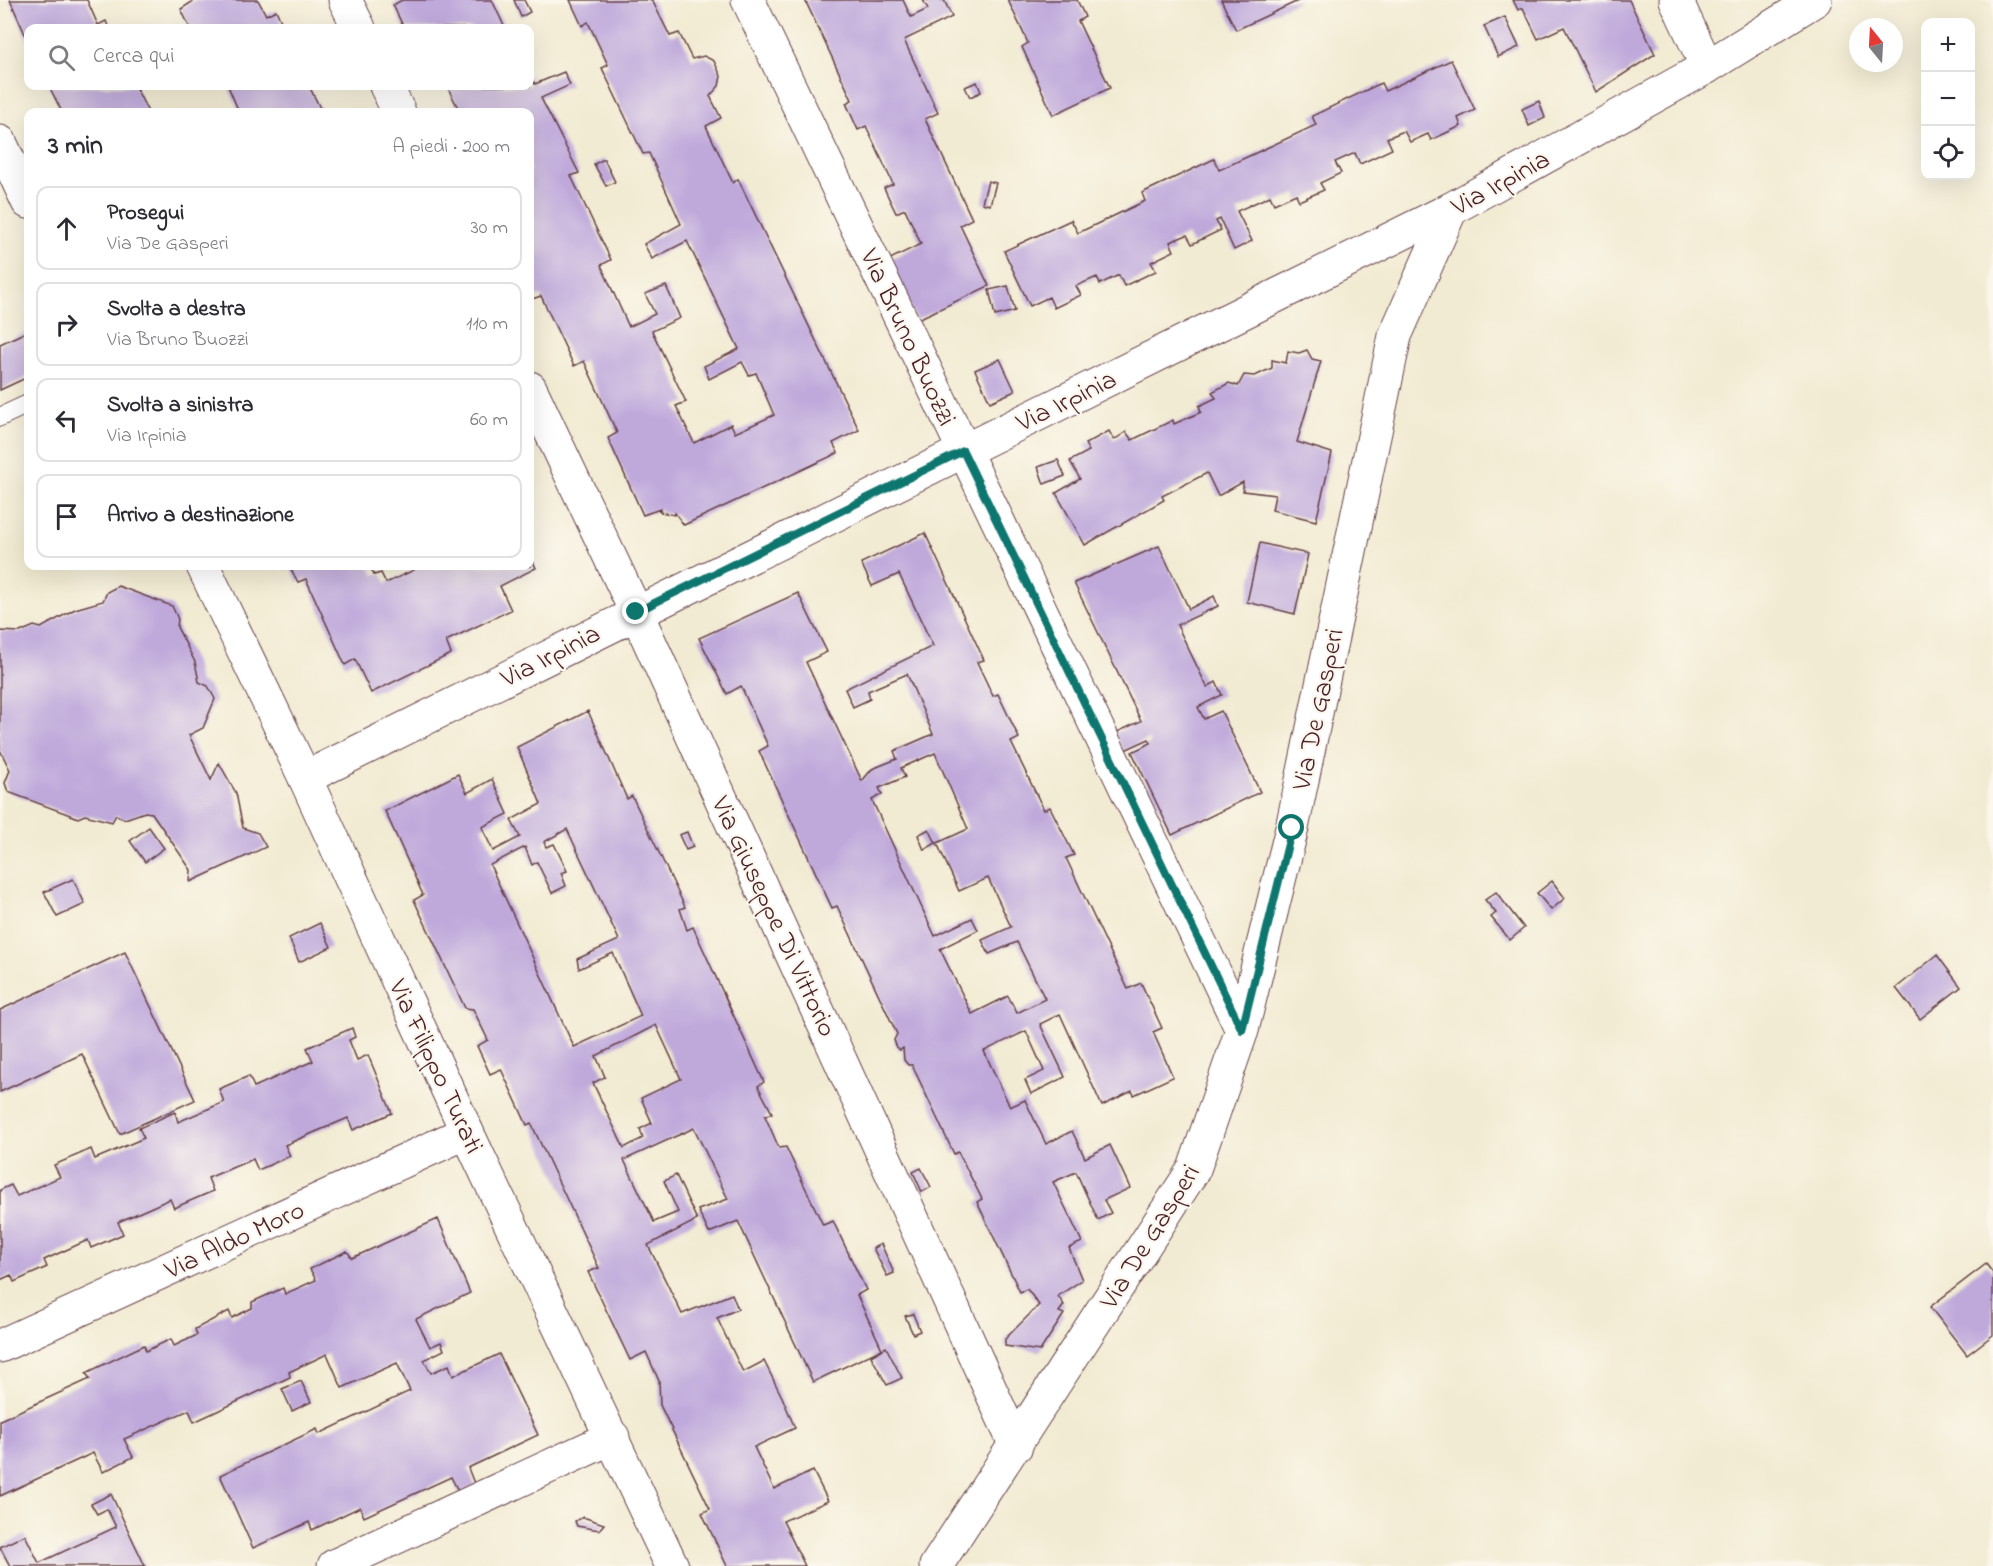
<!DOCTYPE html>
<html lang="it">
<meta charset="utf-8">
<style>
:root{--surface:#fff;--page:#f2f2f3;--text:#2b2b33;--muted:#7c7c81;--line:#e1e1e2}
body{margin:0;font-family:"Indie Flower",sans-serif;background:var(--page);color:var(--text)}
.controls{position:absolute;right:18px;top:18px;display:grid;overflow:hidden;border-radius:12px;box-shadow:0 6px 24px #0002}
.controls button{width:54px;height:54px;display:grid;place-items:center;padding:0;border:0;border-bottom:2px solid var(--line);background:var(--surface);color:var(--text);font:30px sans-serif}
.compass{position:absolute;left:1849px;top:18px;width:54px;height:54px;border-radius:50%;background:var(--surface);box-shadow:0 6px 24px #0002;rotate:342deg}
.stop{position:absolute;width:18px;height:18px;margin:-14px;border:4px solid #0f766e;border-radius:50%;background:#fff}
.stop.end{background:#0f766e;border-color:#fff;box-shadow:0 2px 6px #0008}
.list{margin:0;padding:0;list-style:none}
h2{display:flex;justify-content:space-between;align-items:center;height:78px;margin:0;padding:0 24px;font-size:26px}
h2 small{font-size:20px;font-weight:400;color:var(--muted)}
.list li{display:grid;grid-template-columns:39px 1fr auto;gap:18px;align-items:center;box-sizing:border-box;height:84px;margin:0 12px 12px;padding:0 12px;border:2px solid var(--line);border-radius:12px}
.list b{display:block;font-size:22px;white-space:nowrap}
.list p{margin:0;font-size:20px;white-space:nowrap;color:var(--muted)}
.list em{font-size:20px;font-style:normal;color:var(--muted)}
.icon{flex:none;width:33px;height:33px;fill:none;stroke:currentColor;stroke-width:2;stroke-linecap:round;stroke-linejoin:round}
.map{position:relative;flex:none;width:1993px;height:1566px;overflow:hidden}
.search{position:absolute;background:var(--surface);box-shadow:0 6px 24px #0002;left:24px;top:24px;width:510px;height:66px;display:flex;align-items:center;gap:15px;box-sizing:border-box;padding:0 21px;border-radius:12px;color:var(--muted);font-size:22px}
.panel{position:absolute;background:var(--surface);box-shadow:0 6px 24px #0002;left:24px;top:108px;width:510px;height:462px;border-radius:12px}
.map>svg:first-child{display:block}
.building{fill:#bfa9db;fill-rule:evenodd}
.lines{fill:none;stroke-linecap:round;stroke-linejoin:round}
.service-casing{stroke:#633e44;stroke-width:20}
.minor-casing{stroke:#633e44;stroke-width:35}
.service{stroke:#fff;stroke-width:18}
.minor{stroke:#fff;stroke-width:33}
.route{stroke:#0f766e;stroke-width:8}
.labels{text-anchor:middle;stroke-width:4.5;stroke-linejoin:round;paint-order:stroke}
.street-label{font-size:27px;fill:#4a1f2b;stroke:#fbf7ec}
</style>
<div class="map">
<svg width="1993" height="1566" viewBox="0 0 1993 1566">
<rect width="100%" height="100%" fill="#fbf7ec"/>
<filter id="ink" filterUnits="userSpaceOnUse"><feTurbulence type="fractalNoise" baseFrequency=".0167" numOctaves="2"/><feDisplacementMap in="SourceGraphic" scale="12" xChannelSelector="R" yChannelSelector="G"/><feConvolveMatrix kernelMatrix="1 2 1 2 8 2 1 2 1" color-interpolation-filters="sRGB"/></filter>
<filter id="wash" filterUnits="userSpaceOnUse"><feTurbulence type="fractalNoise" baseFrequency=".008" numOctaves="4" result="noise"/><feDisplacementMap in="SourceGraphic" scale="24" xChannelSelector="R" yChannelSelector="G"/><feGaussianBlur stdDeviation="1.35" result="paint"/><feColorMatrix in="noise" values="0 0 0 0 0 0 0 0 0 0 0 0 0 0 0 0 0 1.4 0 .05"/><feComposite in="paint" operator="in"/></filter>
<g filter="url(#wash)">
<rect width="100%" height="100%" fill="#f2ebd3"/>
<g id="blocks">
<g class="building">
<polygon points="10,0 87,0 98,25 106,21 109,28 28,28 28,41"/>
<polygon points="195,0 258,0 266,15 276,10 284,28 190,28 181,9"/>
<polygon points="402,0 492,0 505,28 404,28 393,5"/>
<polygon points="514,0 524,0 530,12 521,17"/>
<polygon points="570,0 652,0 670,36 679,33 692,59 704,56 714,61 721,76 719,86 710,96 721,118 706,126 733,183 738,179 859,430 833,443 838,453 684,525 675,513 674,515 660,512 660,509 643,515 608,438 617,433 584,361 574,366 541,296 532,299 530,294 530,112 460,112 447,86 530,86 530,74 535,84 564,72 570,85 541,98 579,173 571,176 611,260 601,265 629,327 655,314 645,294 666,286 680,318 652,331 686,402 676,406 694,443 731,424 735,433 774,415 756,373 749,375 742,362 709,379 704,366 739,349 687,241 652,259 644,244 681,224 649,153 643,154 602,68 608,65 588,22 582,26"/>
<polygon points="805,0 903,0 911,17 928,9 923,0 944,0 952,17 904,40 938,113 925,119 972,219 960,225 989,286 916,320 888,260 921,244 905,209 896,213 884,188 893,184 866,126 858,130 846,103 852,100"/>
<polygon points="1008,0 1077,0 1085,17 1078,21 1110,88 1053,115 1022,47 1028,43"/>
<polygon points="1221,0 1300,0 1236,30"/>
<polygon points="1513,0 1629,0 1655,54 1596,92 1564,27 1538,39 1523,8 1518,10"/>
<polygon points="1505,17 1519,47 1498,57 1484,26"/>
<polygon points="1451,60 1475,110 1458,118 1461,126 1431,140 1428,134 1410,142 1404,131 1387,138 1392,149 1360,164 1355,153 1335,162 1341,173 1320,183 1324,190 1299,201 1296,194 1274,204 1270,196 1237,211 1252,241 1234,250 1220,219 1216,221 1221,230 1192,244 1187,235 1170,242 1174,251 1151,262 1156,271 1124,286 1119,275 1100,284 1097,277 1076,286 1081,295 1054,308 1049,297 1030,306 1004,251 1071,220 1078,233 1145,201 1142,193 1214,159 1219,170 1316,125 1312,116 1381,83 1385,91"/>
<polygon points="977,82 981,92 970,97 965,87"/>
<polygon points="49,86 135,86 148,112 62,112"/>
<polygon points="228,86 309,86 322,112 239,112"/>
<polygon points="1539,101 1545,118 1529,126 1522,109"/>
<polygon points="604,159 615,182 606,186 594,164"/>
<polygon points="988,181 996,183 990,205 982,203"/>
<polygon points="1008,286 1015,311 995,316 989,290"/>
<polygon points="26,332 28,377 0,390 0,344"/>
<polygon points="1307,350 1312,359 1321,361 1297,442 1332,453 1316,521 1272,510 1275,495 1243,491 1243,482 1218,496 1207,473 1162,496 1164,500 1085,545 1056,493 1080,479 1070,461 1089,451 1085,444 1109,431 1114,440 1126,432 1132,440 1173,420 1174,424 1201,412 1199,406 1216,398 1212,392 1229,383 1238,386 1244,375 1255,376 1272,368 1272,360 1286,363 1288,351 1299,353"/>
<polygon points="1000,359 1015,391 990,402 975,370"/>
<polygon points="1058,460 1065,476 1044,484 1038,467"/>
<path d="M925,533L984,660L977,662L993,696L998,694L1019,738L1011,742L1044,810L1050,807L1074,855L1066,858L1128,989L1141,983L1162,1028L1153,1032L1173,1077L1134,1095L1132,1091L1102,1106L1060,1014L1040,1024L1065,1077L1031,1094L1025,1080L1044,1071L1026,1031L984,1051L1010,1107L1025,1100L1046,1144L1072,1131L1085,1158L1110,1145L1130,1188L1104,1200L1111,1213L1098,1220L1076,1172L1053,1182L1082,1242L1069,1248L1082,1280L1058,1296L1064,1305L1059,1312L1064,1314L1040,1351L1005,1346V1339L1039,1305L1027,1289L1020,1292L977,1202L982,1199L958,1152L954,1154L912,1065H908L904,1060L903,1048L900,1050L897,1048L894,1040L897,1034L837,906L832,908L759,751L768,746L741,686L727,694L699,638L798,593L827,652L806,662L862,781L872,769L897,759L894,751L933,734L907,674L868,691L870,699L853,707L845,689L933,646L899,574L872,586L861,563ZM935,753L968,829L937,843L959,891L988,878L1011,927L982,940L989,954L1017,942L1045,999L1017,1013L1008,996L972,1014L940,949L978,930L972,918L935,936L872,800L882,794L879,788L905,777L901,768Z"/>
<polygon points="1260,543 1308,554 1295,614 1247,602"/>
<polygon points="1159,546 1189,609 1214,596 1218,606 1177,625 1207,687 1216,682 1222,695 1198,707 1204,719 1221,711 1260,792 1172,835 1132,752 1151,743 1149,739 1123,751 1115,733 1141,721 1074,583"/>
<polygon points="530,555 536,568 500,586 511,610 446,641 451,654 371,693 355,659 345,665 306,579 298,582 289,566 370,566 374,575 381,573 386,583 414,570 411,566 530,566"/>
<polygon points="118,586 172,606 178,619 177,627 195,662 199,682 208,686 215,699 203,728 189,735 211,780 219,763 236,793 243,828 258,833 266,847 190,882 191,870 152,813 145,812 125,819 116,815 112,822 85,815 78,818 8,792 5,783 10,770 0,750 0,631 20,632 34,626 41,628 75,609 103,601 107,592"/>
<path d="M588,711L627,799L632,796L685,907L680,909L687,930L693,927L764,1082L758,1086L772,1113L765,1116L779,1148L786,1147L823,1225L833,1221L866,1290L857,1295L882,1349L813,1382L738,1221L709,1233L698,1210L728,1199L694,1128L624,1160L654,1222L678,1212L664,1181L676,1175L697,1220L648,1245L682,1314L732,1294L738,1309L717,1318L743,1372L764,1361L782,1397L795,1428L754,1447L774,1489L813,1471L828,1501L783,1521L805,1566H727L702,1513L710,1509L660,1405L659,1381L646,1352L630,1360L588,1272L599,1268L531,1123L527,1125L501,1069L490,1074L477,1046L488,1040L473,1009L465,1008L414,900L423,895L385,811L458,774L467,793L492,779L508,814L482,827L493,851L520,837L511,820L541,804L517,747ZM567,829L619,940L577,959L579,969L613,953L641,1016L574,1047L490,865L525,847L532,865L537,862L552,893L566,886L561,873L567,871L554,844L546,847L544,842ZM656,1025L681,1079L641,1098L652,1123L640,1129L643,1138L624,1148L593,1083L605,1077L596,1056Z"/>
<polygon points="149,827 164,848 145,862 130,841"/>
<polygon points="929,829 936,843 924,850 918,835"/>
<polygon points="687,832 693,847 686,850 679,835"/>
<polygon points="73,879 85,904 57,917 44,892"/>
<polygon points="1552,881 1565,898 1551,910 1537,893"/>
<polygon points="1496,892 1524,928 1510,940 1491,917 1496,913 1485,900"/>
<polygon points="320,923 331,947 299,962 289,938"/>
<polygon points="125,952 195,1100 120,1134 82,1054 0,1092 0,1010"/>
<polygon points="1937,955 1961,987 1920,1019 1896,988"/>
<polygon points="352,1028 355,1037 349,1040 357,1060 368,1055 392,1113 353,1130 348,1118 285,1145 290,1156 258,1170 253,1159 208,1178 213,1191 174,1208 170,1199 118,1222 123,1234 91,1248 88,1240 44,1260 47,1267 14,1282 11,1275 0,1280 0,1190 11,1185 17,1196 60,1177 54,1165 91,1149 95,1159 144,1138 139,1128 175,1112 178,1122 224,1102 219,1089 249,1076 254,1087 313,1061 307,1048"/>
<polygon points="921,1168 931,1187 922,1192 913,1172"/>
<polygon points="438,1219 470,1293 416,1319 430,1347 441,1342 444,1350 424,1360 431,1373 449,1365 453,1376 499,1354 538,1435 468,1468 475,1486 459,1493 451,1477 364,1517 360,1507 312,1530 309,1522 253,1548 220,1475 317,1429 319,1434 410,1391 397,1363 342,1388 327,1354 289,1372 290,1377 194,1422 189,1410 124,1439 133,1457 103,1472 93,1453 0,1496 0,1420 90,1379 86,1373 144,1345 146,1351 171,1339 174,1346 197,1335 195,1329 229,1311 232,1318 252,1308 252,1302 283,1288 285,1294 316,1280 310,1269 347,1251 352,1258"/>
<polygon points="881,1244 894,1273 887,1276 873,1248"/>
<polygon points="1986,1264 1993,1273 1993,1335 1967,1355 1930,1307"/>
<polygon points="913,1314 920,1331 913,1334 905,1316"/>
<polygon points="886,1347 902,1378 887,1385 871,1356"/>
<polygon points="301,1381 311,1402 292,1411 282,1389"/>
<polygon points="111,1494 145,1566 10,1566 0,1547 25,1535 39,1563 116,1527 107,1509 97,1514 91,1504"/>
<polygon points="583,1517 604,1524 599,1530 577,1526 575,1521"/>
</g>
</g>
</g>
<g filter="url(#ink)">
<use href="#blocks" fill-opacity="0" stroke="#633e44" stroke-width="1.5"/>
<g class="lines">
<defs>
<polyline id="service" points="0,417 28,404"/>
<g id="minor">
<polyline points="345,0 359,28"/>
<polyline points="748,0 1242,1030"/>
<polyline points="1676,0 1707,67"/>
<polyline points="386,86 399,112"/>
<polyline points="0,142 28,202"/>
<polyline points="530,388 636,612 1016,1446"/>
<polyline points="203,566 305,778 467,1132 672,1566"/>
<polyline points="305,778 1451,209 1707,67 1815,0"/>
<polyline points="0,1346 467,1132"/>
<polyline points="334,1566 613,1437"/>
<polyline points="936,1566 1194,1169 1242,1030 1292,828 1395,336 1451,209"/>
</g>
</defs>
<use href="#service" class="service-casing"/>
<use href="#minor" class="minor-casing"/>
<use href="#service" class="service"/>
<use href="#minor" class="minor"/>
</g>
</g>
<g class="lines" filter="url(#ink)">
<polyline class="route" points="636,612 963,451 1242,1030 1292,828"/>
</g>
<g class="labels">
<g class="street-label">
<text transform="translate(1500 182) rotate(-29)" y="9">Via Irpinia</text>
<text transform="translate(909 337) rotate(65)" y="9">Via Bruno Buozzi</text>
<text transform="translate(1066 400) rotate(-26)" y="9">Via Irpinia</text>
<text transform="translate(550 655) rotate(-27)" y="9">Via Irpinia</text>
<text transform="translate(1317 709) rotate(-78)" y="9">Via De Gasperi</text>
<text transform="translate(775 916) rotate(65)" y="9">Via Giuseppe Di Vittorio</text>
<text transform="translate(437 1066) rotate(65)" y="9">Via Filippo Turati</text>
<text transform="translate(1149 1236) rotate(-58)" y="9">Via De Gasperi</text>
<text transform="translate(234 1239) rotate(-25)" y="9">Via Aldo Moro</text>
</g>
</g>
</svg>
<div class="controls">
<button>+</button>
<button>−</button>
<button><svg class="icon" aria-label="locate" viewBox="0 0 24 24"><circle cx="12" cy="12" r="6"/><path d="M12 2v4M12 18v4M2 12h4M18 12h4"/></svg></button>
</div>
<svg class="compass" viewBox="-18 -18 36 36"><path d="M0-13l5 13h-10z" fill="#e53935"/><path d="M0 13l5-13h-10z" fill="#7c7c81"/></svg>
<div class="stop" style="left:1292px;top:828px"></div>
<div class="stop end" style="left:636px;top:612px"></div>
<div class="search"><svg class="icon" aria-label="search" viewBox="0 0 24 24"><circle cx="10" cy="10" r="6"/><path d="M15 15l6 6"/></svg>Cerca qui</div>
<section class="panel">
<h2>3 min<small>A piedi · 200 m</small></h2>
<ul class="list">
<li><svg class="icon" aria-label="ahead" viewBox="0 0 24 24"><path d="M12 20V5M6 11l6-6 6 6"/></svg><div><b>Prosegui</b><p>Via De Gasperi</p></div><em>30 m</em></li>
<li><svg class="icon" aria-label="right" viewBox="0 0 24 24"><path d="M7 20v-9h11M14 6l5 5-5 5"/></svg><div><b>Svolta a destra</b><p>Via Bruno Buozzi</p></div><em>110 m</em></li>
<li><svg class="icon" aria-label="left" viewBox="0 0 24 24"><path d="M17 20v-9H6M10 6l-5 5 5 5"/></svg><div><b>Svolta a sinistra</b><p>Via Irpinia</p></div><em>60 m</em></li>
<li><svg class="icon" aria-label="arrive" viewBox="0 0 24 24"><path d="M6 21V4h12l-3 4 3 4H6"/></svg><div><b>Arrivo a destinazione</b></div></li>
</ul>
</section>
</div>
